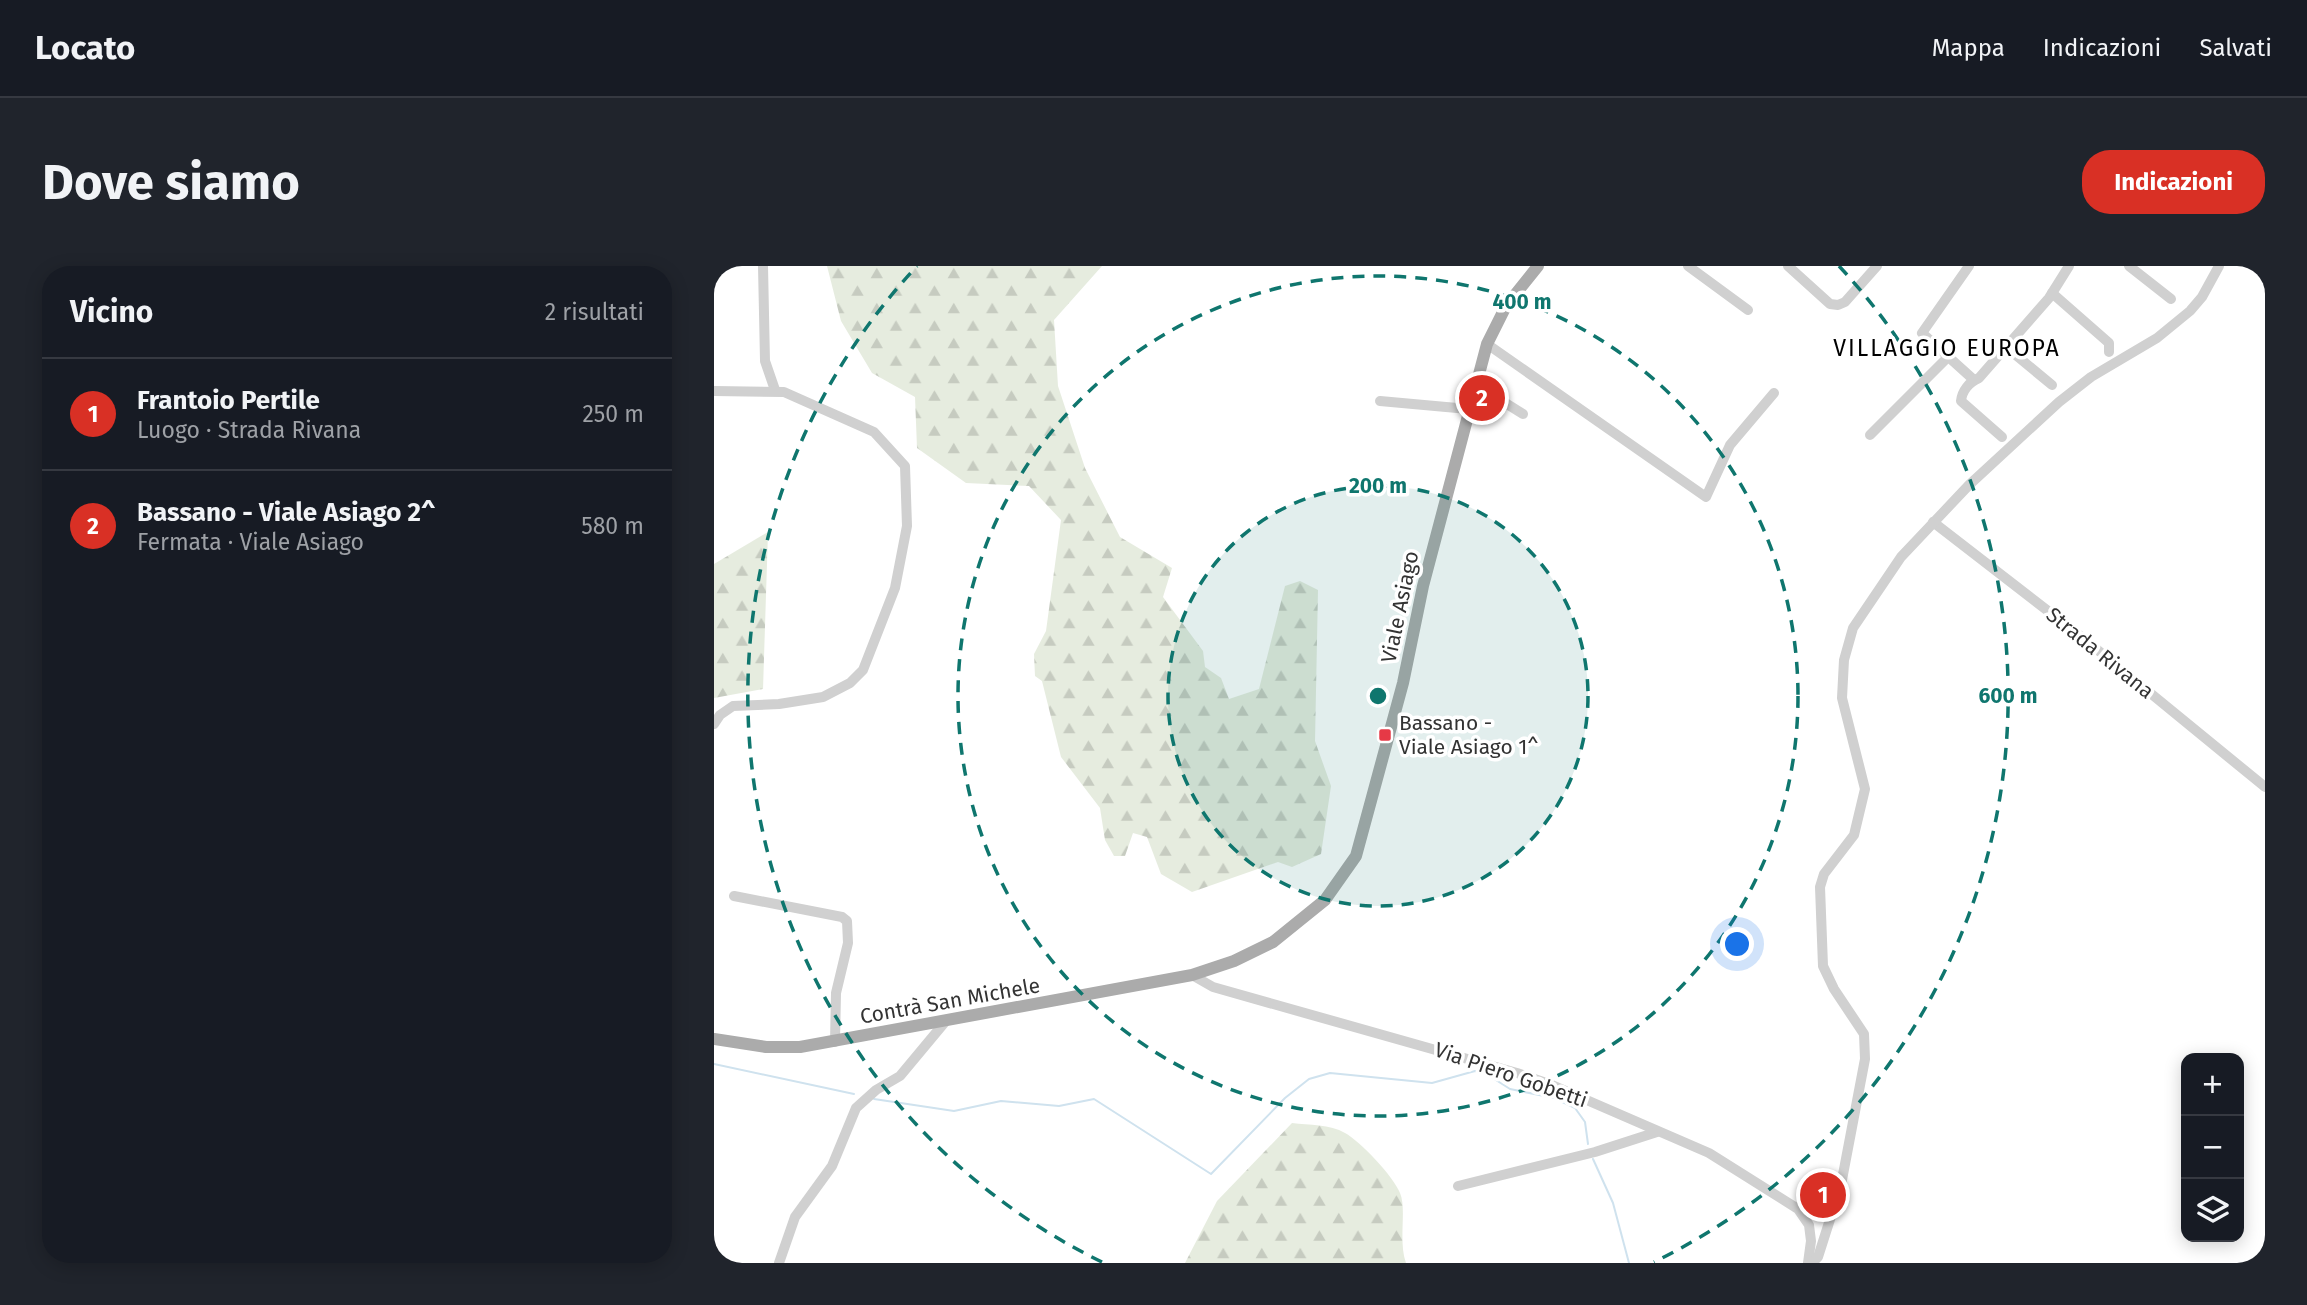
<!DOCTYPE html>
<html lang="it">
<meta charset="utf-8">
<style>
:root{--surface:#171b24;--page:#20242c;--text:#f1f3f6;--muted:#9ea1a6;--line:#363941;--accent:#d93025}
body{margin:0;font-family:"Fira Sans",sans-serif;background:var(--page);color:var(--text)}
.controls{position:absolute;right:21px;bottom:21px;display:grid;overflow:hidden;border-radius:14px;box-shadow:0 4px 18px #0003}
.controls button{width:63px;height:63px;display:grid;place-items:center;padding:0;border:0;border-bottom:2px solid var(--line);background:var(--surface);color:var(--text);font:35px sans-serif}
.you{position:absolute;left:1024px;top:679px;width:24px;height:24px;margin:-18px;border:5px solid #fff;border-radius:50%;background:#1a73e8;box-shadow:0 0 0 10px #1a73e833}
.badge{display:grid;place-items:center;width:46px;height:46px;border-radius:50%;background:var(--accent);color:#fff;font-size:23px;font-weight:700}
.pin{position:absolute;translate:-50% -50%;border:4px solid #fff;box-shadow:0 2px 7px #0006}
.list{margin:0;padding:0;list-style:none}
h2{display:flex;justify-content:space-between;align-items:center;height:91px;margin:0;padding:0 28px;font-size:30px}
h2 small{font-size:23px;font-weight:400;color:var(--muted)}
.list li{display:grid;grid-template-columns:46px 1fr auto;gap:21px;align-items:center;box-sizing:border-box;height:112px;padding:0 28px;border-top:2px solid var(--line)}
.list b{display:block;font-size:26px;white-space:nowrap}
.list p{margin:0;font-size:23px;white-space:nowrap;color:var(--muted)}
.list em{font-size:23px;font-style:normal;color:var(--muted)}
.icon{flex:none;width:38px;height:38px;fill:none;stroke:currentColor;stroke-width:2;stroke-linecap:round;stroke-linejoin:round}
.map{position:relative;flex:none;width:1551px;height:997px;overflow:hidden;border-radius:28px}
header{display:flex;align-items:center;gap:42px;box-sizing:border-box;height:98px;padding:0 35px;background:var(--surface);border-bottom:2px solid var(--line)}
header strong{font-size:33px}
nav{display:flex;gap:38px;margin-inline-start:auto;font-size:24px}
.intro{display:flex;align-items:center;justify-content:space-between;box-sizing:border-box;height:168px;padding:0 42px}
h1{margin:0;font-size:49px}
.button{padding:18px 32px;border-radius:28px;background:var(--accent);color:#fff;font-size:24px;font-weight:700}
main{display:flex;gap:42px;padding:0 42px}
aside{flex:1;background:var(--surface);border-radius:28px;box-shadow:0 4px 18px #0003}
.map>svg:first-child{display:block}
.forest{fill:url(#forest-firs)}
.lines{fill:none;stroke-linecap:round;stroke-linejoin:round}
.stream{stroke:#cfe2ee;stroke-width:2}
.minor{stroke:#d0d0d0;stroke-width:10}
.major{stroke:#ababab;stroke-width:12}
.ring{fill:none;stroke:#0f766e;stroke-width:3.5;stroke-dasharray:12 9}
.poi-dot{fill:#e63946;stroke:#fff;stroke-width:2.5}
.labels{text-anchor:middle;stroke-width:7;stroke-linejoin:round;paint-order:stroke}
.street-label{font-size:21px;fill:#333;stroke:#fff}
.poi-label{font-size:21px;fill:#333;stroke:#fff;text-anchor:start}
.neighbourhood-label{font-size:23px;letter-spacing:2px;fill:#000;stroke:#fff}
.centre{fill:#0f766e;stroke:#fff;stroke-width:3.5}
.ring-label{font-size:21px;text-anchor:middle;font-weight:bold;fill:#0f766e;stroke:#fff;stroke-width:7;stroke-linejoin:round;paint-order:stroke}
</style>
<header>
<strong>Locato</strong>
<nav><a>Mappa</a><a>Indicazioni</a><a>Salvati</a></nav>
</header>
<div class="intro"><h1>Dove siamo</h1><a class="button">Indicazioni</a></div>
<main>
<aside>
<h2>Vicino<small>2 risultati</small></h2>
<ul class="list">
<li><span class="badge">1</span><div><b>Frantoio Pertile</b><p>Luogo · Strada Rivana</p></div><em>250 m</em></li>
<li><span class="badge">2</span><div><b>Bassano - Viale Asiago 2^</b><p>Fermata · Viale Asiago</p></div><em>580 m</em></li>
</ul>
</aside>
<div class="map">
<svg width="1551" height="997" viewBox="0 0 1551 997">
<defs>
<pattern id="forest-firs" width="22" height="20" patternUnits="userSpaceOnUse" patternTransform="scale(1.75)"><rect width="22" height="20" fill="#e6ecdf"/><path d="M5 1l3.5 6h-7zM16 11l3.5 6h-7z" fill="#c6cbc0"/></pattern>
</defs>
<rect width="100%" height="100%" fill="#fff"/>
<g class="forest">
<polygon points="113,0 388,0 340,54 344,120 371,202 406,271 458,302 449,331 489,385 491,401 507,412 515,433 545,423 571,320 586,315 604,324 601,475 617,520 607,588 578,601 564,596 478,626 447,608 433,571 419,567 411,590 400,590 391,574 386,542 347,491 328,415 321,410 320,388 332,365 347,254 315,220 252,217 203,182 201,131 158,107 127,55"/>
<polygon points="54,266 49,423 0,432 0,298"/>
<path d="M578,857C595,859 616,858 631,867C646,875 680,911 686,927C693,943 684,975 692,997H471L503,935Z"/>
</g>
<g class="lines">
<g class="stream">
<polyline points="0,798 140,828"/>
<polyline points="160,833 240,845 287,835 345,840 380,833 497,908 571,832 595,813 616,807 718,817 761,805 774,809 796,823 840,832 861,842 871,856 874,878"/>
<polyline points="879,893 899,937 915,997"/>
</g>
<g class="minor">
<polyline points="49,0 51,95 61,124"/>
<polyline points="974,0 1034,44"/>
<polyline points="1074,0 1116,38 1124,39 1131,36 1163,0"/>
<polyline points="1255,0 1208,67 1260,114"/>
<polyline points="1415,0 1457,33"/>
<polyline points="1338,27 1395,77 1395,86"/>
<polyline points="773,78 992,231 1016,179 1060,127"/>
<polyline points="1292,81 1338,119"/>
<polyline points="761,118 809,148"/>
<polyline points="0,125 70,126 160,166 191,200 193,260 181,322 149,404 136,417 109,431 65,438 19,440 6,449 0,458"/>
<polyline points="666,135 754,143"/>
<polyline points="1156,169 1233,92"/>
<path d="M1288,171L1247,135C1248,125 1255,116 1265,112L1335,32L1355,0"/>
<polyline points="1219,256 1369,372 1551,521"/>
<polyline points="20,630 128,651 133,655 134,677 122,727 121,776"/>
<polyline points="478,709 499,721 803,807 838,819 995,887 1084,943 1095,959 1097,975 1094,997"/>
<polyline points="744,920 881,886 943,866"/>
<polyline points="65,997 81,951 118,900 142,842 162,824 186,810 231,756"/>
<polyline points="1098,997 1104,991 1127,919 1151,793 1150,768 1120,723 1109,700 1106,621 1110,608 1140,569 1151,523 1128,432 1130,394 1139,362 1187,291 1255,219 1345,136 1377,111 1443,72 1476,45 1488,31 1505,0"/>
</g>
<polyline class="major" points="0,773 52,781 86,781 478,709 520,695 559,676 611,634 642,590 689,417 709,320 773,78 792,40 824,0"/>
</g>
<circle cx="664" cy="430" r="210" fill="#0f766e" fill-opacity=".12"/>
<g class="ring">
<circle cx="664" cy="430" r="210"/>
<circle cx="664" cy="430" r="420"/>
<path d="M388 996A630 630 0 0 1 203 0M1125 0A630 630 0 0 1 940 996"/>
</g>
<rect class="poi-dot" x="664" y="462" width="14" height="14" rx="3.5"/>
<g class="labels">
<g class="street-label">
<text transform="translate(686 341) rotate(-78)" y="7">Viale Asiago</text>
<text transform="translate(1386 387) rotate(39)" y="7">Strada Rivana</text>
<text transform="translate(236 735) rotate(-10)" y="7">Contrà San Michele</text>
<text transform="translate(797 809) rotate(19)" y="7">Via Piero Gobetti</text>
</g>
<g class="poi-label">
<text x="685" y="464">Bassano -<tspan x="685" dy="24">Viale Asiago 1^</tspan></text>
</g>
<g class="neighbourhood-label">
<text x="1233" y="90">VILLAGGIO EUROPA</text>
</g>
</g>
<circle cx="664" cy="430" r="10" class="centre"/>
<g class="ring-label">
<text x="808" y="43">400 m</text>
<text x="664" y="227">200 m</text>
<text x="1294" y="437">600 m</text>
</g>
</svg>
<div class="controls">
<button>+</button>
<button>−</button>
<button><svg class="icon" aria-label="layers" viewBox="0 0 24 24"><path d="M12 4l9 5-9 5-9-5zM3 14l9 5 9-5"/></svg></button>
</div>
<div class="you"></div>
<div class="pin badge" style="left:1109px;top:929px">1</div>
<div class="pin badge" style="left:768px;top:132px">2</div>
</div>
</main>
